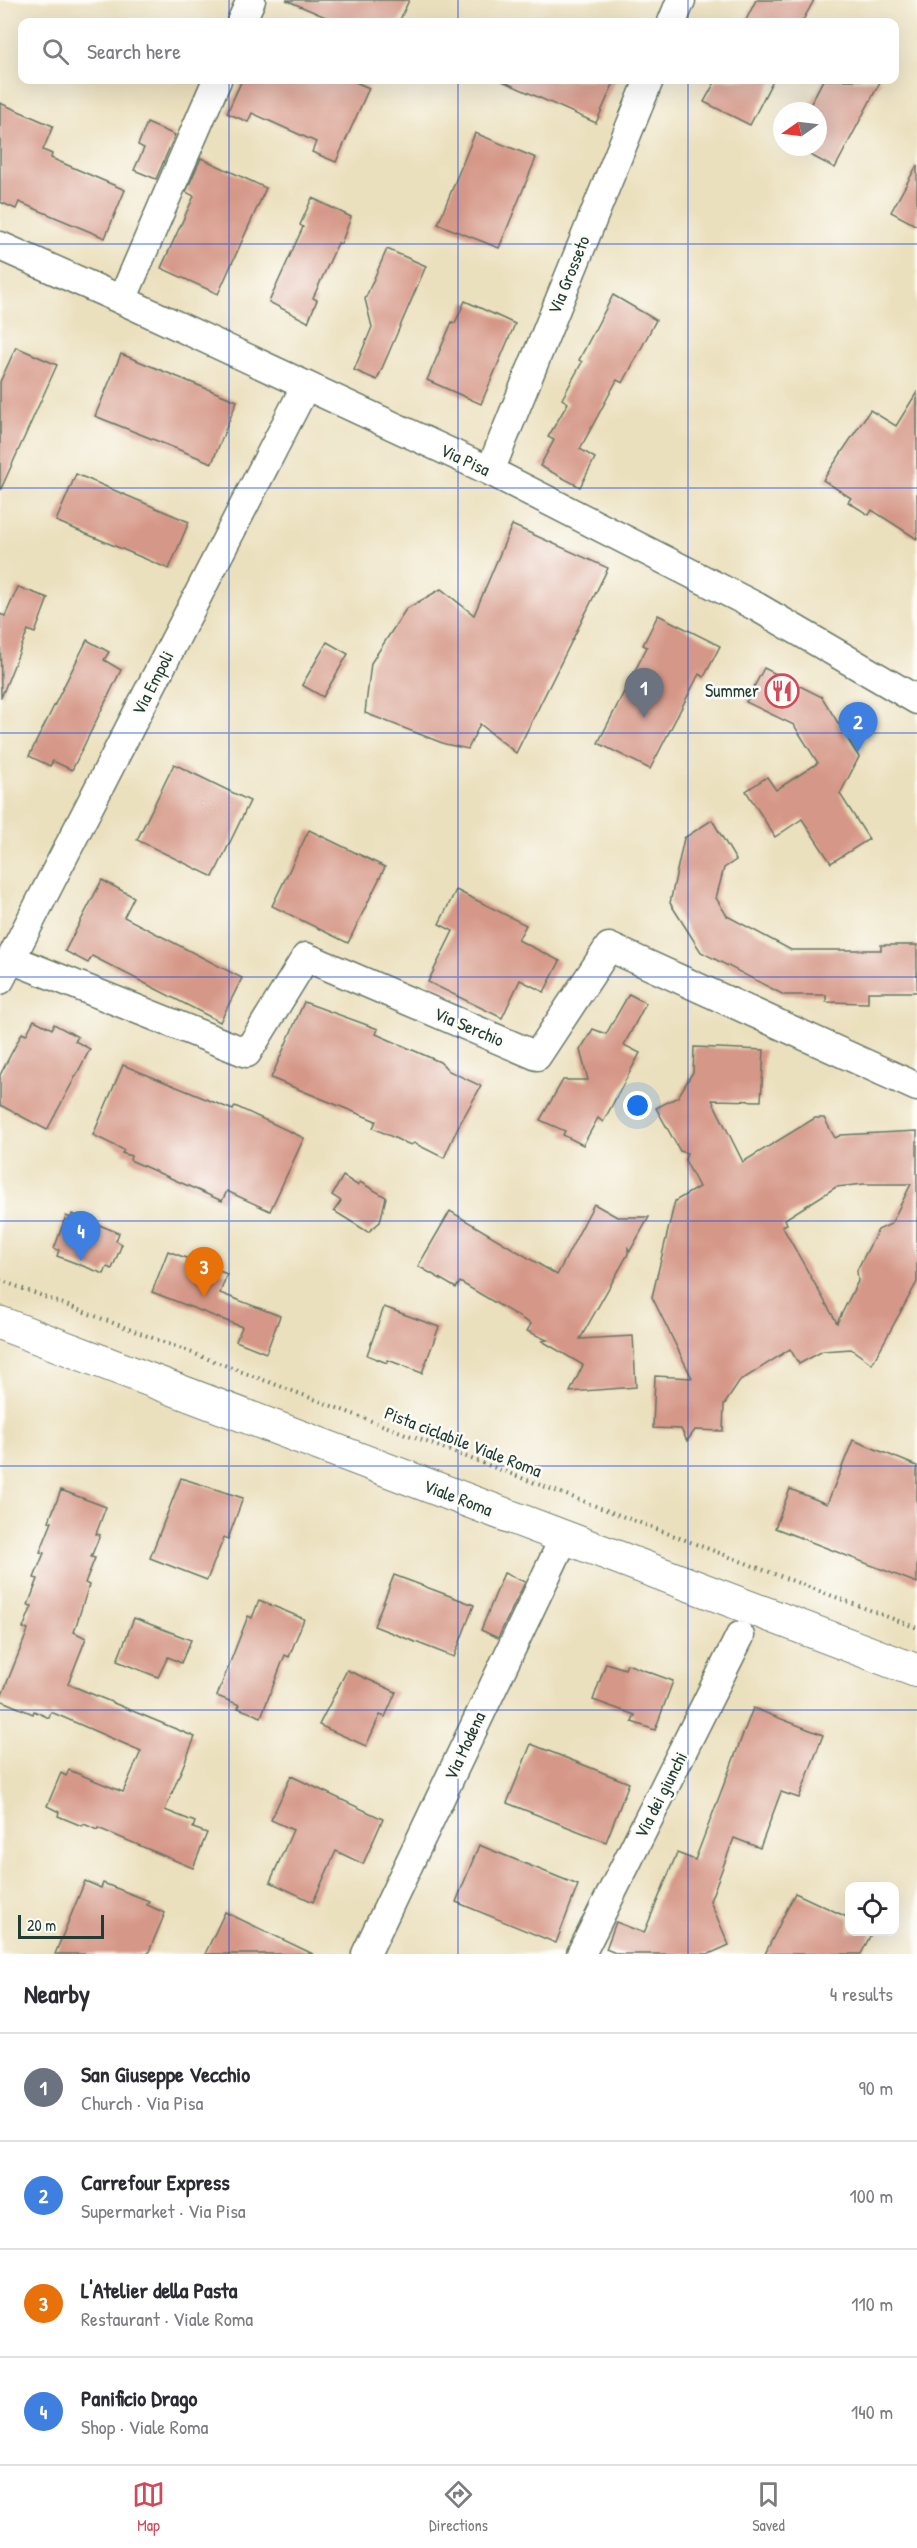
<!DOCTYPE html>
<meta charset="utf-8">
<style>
:root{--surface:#fff;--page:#f2f2f3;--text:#2b2b33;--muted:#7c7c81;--line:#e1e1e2;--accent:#d1495b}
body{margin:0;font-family:"Patrick Hand",sans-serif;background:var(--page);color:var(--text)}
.controls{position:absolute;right:18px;bottom:18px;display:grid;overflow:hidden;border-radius:12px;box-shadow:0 6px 24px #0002}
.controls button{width:54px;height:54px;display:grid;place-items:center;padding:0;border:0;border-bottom:2px solid var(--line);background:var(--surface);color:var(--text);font:30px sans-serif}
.compass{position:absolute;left:773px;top:102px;width:54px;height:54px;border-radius:50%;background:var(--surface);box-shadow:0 6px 24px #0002;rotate:256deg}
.scale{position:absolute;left:18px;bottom:15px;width:86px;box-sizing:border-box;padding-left:6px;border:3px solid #1f3d34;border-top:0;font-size:16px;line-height:21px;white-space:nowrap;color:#1f3d34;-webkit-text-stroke:4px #fdfcf7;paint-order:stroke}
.you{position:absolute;left:638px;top:1106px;width:21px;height:21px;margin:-15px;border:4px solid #fff;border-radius:50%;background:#1a73e8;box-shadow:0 0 0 9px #1a73e833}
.badge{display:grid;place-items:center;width:39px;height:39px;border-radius:50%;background:var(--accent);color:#fff;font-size:20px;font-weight:700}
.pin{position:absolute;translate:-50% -50px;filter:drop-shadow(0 2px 3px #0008)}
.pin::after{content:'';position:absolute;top:32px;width:21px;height:18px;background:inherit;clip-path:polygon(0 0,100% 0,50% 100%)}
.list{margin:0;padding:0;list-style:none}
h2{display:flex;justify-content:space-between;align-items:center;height:78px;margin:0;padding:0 24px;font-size:26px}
h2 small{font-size:20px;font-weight:400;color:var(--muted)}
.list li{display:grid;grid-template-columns:39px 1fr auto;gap:18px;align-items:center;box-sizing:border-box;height:108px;padding:0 24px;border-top:2px solid var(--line)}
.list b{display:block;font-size:22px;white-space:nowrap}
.list p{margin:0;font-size:20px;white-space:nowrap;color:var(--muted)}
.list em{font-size:20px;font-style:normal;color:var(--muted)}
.icon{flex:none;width:33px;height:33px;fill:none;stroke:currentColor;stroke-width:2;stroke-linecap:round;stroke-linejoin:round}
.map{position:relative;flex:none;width:917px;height:1954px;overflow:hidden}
.search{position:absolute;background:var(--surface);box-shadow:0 6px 24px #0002;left:18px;right:18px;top:18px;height:66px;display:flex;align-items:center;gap:15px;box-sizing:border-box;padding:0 21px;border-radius:12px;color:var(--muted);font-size:22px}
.sheet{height:510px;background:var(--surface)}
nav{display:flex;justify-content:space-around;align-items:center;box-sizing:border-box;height:84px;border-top:2px solid var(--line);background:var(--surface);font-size:16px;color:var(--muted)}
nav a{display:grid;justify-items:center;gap:3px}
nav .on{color:var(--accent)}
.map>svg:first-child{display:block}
.building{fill:#d59787;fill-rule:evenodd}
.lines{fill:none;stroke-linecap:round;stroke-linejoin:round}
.minor-casing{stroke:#667664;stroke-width:31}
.major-casing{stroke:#667664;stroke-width:35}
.path{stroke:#667664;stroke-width:4;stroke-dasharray:1.5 4.5;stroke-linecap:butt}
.minor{stroke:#fff;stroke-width:28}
.major{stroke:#fff;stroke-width:33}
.grid{fill:none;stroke:#1d4ed8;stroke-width:1.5;stroke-opacity:0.55}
.labels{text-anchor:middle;stroke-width:5;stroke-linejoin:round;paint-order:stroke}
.street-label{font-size:18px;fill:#1f3d34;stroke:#fdfcf7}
.poi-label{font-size:18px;fill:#1f3d34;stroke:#fdfcf7;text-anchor:end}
</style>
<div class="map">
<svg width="917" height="1954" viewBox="0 0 917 1954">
<rect width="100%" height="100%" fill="#fdfcf7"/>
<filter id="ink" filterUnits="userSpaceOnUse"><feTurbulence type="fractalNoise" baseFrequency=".0167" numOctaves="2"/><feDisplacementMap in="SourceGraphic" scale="12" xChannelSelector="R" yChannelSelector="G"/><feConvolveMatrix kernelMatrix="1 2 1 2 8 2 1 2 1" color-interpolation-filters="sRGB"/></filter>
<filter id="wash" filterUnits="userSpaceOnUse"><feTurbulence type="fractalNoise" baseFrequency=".008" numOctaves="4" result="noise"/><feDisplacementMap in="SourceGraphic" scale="24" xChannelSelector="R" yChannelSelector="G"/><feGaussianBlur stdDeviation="1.35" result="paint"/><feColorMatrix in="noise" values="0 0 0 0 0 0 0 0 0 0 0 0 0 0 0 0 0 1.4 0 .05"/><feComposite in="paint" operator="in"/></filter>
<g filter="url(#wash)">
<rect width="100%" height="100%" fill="#ebe0be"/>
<g id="blocks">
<g class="building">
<polygon points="286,0 409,0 399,22 337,22"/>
<polygon points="756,0 814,0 802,22 745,22"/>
<polygon points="242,80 351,80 369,88 336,162 312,152 316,142 252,113 248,122 227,113"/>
<polygon points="500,80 615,80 596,123"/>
<polygon points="716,80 773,80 750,125 704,102"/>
<polygon points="823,80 881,80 835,168 795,147 818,147 818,111 807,111"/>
<polygon points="0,103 53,126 43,150 52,154 51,158 125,190 105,238 19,202 16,209 0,202"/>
<polygon points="147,123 175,135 156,179 134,170 144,148 138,145"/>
<polygon points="475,133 536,158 499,248 438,224"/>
<polygon points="201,158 266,188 218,294 161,268 194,196 186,192"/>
<polygon points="917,165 917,226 891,212"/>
<polygon points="312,198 351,217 341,244 338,243 313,298 317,300 308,322 269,302 303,227 300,225"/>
<polygon points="387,249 426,266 377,380 354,370 372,327 365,299"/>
<polygon points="613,295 656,320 623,383 617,380 580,449 595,458 580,487 540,466 554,440 548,437 568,403 562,399 582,362 579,360"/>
<polygon points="465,301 515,324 481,404 427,380 452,322 455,323"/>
<polygon points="16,347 57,365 0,491 0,382"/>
<polygon points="121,354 237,401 212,463 95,416"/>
<polygon points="917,392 917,539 872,510 869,515 848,502 851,498 823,480 870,410 896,426"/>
<polygon points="76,474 189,522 169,569 56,521"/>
<polygon points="512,525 608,568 516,753 480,724 468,749 445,744 365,713 371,663 406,609 441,589 474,615"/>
<polygon points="18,587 48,598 35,633 28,630 1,698 0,614 5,616"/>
<polygon points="658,615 720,646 704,677 699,674 650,769 598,743 647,647 643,645"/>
<polygon points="87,640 109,652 104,660 121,670 72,770 53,761 50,766 29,756"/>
<polygon points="327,642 348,654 323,697 302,685"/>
<polygon points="764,668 822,697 859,757 840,794 869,839 831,863 802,819 775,837 746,791 767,777 776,790 818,763 794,725 746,702"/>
<polygon points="174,764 250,801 213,877 137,840"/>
<polygon points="712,820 736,860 724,868 716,898 727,916 791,950 881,950 881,945 917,945 917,992 868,992 868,1003 826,1002 826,995 784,995 701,952 670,903 684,838"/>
<polygon points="309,830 385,867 348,943 272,906"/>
<polygon points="102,880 134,897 124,917 242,978 220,1022 92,956 88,963 65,951"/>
<polygon points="456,890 526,925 518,940 560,961 544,992 520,980 502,1018 428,982 453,931 439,924"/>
<polygon points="629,994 646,1003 624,1045 640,1053 603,1122 598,1118 583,1145 563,1135 565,1131 540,1120 563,1080 588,1080 580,1050 593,1029 606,1034"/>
<polygon points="304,1002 378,1029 376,1034 440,1062 449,1071 481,1086 457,1129 444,1158 414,1143 411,1145 401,1141 373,1128 376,1121 271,1078"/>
<polygon points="34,1020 52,1029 54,1024 78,1037 75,1041 90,1049 47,1130 0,1105 0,1075 22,1033 26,1035"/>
<path d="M694,1047L764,1050L761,1101L712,1100L743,1162L815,1118H824L835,1138L841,1135L917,1131V1282L872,1364L851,1349L823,1351L799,1364L790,1349L740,1381L724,1405L723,1431L695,1430L687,1441L681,1429L653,1428L655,1376L692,1378L652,1297L675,1201L699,1187L685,1160L687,1153L680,1151L656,1108L678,1097L693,1072ZM864,1184H911L891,1224L878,1230L857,1270L858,1281L837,1323L782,1226L787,1224L785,1219L836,1187Z"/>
<polygon points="123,1065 233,1110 235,1106 304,1138 270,1211 227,1191 222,1201 130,1160 131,1156 122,1153 124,1150 93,1135"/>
<polygon points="343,1176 357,1185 360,1182 386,1197 380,1222 368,1232 334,1211 341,1201 332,1195"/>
<polygon points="594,1204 617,1217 649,1217 630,1251 628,1248 628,1254 580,1339 633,1336 636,1387 570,1392 583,1365 542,1341 547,1340 527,1331 531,1324 460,1282 456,1288 418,1266 450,1211 557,1275"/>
<polygon points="72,1214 119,1233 116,1241 122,1244 112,1269 107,1267 104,1274 57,1256 59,1250 54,1249 66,1216 71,1218"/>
<polygon points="168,1251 227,1274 220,1293 280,1316 266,1353 236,1341 242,1327 152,1292"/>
<polygon points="384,1307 439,1327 422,1373 388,1360 387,1363 367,1355"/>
<polygon points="853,1440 917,1466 917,1583 775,1528 790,1489 827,1504"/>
<polygon points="181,1478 243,1498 228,1539 224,1537 207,1580 150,1558"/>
<polygon points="61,1490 106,1507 96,1534 100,1535 91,1557 95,1558 85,1583 89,1585 74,1632 86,1638 68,1684 195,1737 165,1810 195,1822 193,1828 207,1833 193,1868 98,1828 97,1830 84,1824 82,1826 58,1816 59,1812 47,1806 61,1773 66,1776 69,1770 123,1792 141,1751 51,1712 49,1718 34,1711 33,1714 0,1700 28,1630 23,1628 32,1606 28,1605 38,1579 34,1578 44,1553 40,1552 52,1522 49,1521"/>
<polygon points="504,1573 525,1582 498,1638 481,1630"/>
<polygon points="394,1575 474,1605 454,1657 374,1626"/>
<polygon points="259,1600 304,1619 289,1657 285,1655 261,1717 238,1708 240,1705 217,1696 248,1616 252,1618"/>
<polygon points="134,1618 191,1640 181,1663 168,1657 158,1677 117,1661"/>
<polygon points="606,1663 625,1669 627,1664 673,1681 655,1730 632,1722 635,1715 593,1700"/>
<polygon points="347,1670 396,1692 385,1717 380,1715 366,1746 319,1725"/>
<polygon points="753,1708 823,1735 799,1798 781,1792 760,1848 734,1838 710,1901 729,1945 709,1954 618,1954 606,1949 616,1922 644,1933 677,1853 695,1860"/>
<polygon points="531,1744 629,1783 606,1842 507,1803"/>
<polygon points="291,1776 383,1819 363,1864 336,1851 313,1902 270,1882 293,1830 271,1820"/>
<polygon points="479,1845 578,1885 556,1943 456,1902"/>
<polygon points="85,1881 101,1888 103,1883 149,1901 147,1905 165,1913 148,1954 55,1954"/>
<polygon points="795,1893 849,1918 849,1932 872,1932 861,1954 765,1954"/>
<polygon points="225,1912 313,1954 205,1954"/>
</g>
</g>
</g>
<g filter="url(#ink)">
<use href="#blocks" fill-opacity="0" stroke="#667664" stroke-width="1.5"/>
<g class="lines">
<defs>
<g id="minor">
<polyline points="241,22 251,0"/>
<polyline points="672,22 681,0"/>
<polyline points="0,246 122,300 490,471 757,607 917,700"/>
<polyline points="122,300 217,80"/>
<polyline points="490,471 649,80"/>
<polyline points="11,959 247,1053 306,957 537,1056 609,947 917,1087"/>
<polyline points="0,980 305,387"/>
<polyline points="366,1954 564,1538"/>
<polyline points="581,1954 740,1636"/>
</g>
<polyline id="major" points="0,1323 917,1671"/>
</defs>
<use href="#minor" class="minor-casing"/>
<use href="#major" class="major-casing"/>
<polyline class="path" points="0,1280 917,1628"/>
<use href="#minor" class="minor"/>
<use href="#major" class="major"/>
</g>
</g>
<path class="grid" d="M229,0V22M458,0V22M688,0V22M229,80V1954M458,80V1954M688,80V1954M0,244H917M0,488H917M0,733H917M0,977H917M0,1221H917M0,1466H917M0,1710H917"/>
<defs>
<symbol id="restaurant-ring" viewBox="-11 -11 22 22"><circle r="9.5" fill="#fdfcf7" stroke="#d1495b" stroke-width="1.5"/><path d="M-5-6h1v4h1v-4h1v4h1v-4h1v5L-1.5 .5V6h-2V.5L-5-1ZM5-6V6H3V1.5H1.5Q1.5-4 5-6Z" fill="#d1495b"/></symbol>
</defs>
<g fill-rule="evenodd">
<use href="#restaurant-ring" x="763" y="672" width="38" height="38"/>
</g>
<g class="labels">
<g class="street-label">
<text transform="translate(569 275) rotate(-68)" y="6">Via Grosseto</text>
<text transform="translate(465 460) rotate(25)" y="6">Via Pisa</text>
<text transform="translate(153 683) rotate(-63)" y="6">Via Empoli</text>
<text transform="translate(469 1027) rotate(23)" y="6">Via Serchio</text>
<text transform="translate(463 1442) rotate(21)" y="6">Pista ciclabile Viale Roma</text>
<text transform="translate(458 1498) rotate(21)" y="6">Viale Roma</text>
<text transform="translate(465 1746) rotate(-65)" y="6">Via Modena</text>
<text transform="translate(661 1795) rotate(-63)" y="6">Via dei giunchi</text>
</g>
<g class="poi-label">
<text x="759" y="697">Summer</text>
</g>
</g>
</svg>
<div class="controls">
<button><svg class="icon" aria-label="locate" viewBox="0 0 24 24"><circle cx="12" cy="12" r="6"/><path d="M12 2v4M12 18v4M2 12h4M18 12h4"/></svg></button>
</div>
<svg class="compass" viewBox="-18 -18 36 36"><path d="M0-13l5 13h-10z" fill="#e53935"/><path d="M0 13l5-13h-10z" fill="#7c7c81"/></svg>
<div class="scale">20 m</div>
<div class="you"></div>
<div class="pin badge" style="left:644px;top:718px;background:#6b7280">1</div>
<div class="pin badge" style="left:858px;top:752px;background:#3f7fe0">2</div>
<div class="pin badge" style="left:204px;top:1297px;background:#e8710a">3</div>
<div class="pin badge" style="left:81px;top:1261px;background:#3f7fe0">4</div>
<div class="search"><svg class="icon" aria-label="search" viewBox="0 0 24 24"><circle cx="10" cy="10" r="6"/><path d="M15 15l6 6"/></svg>Search here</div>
</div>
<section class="sheet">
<h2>Nearby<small>4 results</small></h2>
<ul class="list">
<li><span class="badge" style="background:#6b7280">1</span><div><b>San Giuseppe Vecchio</b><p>Church · Via Pisa</p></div><em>90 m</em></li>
<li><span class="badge" style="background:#3f7fe0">2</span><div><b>Carrefour Express</b><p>Supermarket · Via Pisa</p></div><em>100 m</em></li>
<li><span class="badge" style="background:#e8710a">3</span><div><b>L'Atelier della Pasta</b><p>Restaurant · Viale Roma</p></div><em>110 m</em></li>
<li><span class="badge" style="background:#3f7fe0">4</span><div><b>Panificio Drago</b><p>Shop · Viale Roma</p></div><em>140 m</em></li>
</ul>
</section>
<nav>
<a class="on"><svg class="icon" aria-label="map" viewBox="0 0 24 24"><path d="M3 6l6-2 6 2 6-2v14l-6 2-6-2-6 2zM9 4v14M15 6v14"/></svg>Map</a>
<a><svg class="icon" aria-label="directions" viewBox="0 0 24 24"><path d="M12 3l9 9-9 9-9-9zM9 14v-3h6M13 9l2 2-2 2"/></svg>Directions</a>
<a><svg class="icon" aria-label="saved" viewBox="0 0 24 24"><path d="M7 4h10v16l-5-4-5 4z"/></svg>Saved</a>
</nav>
